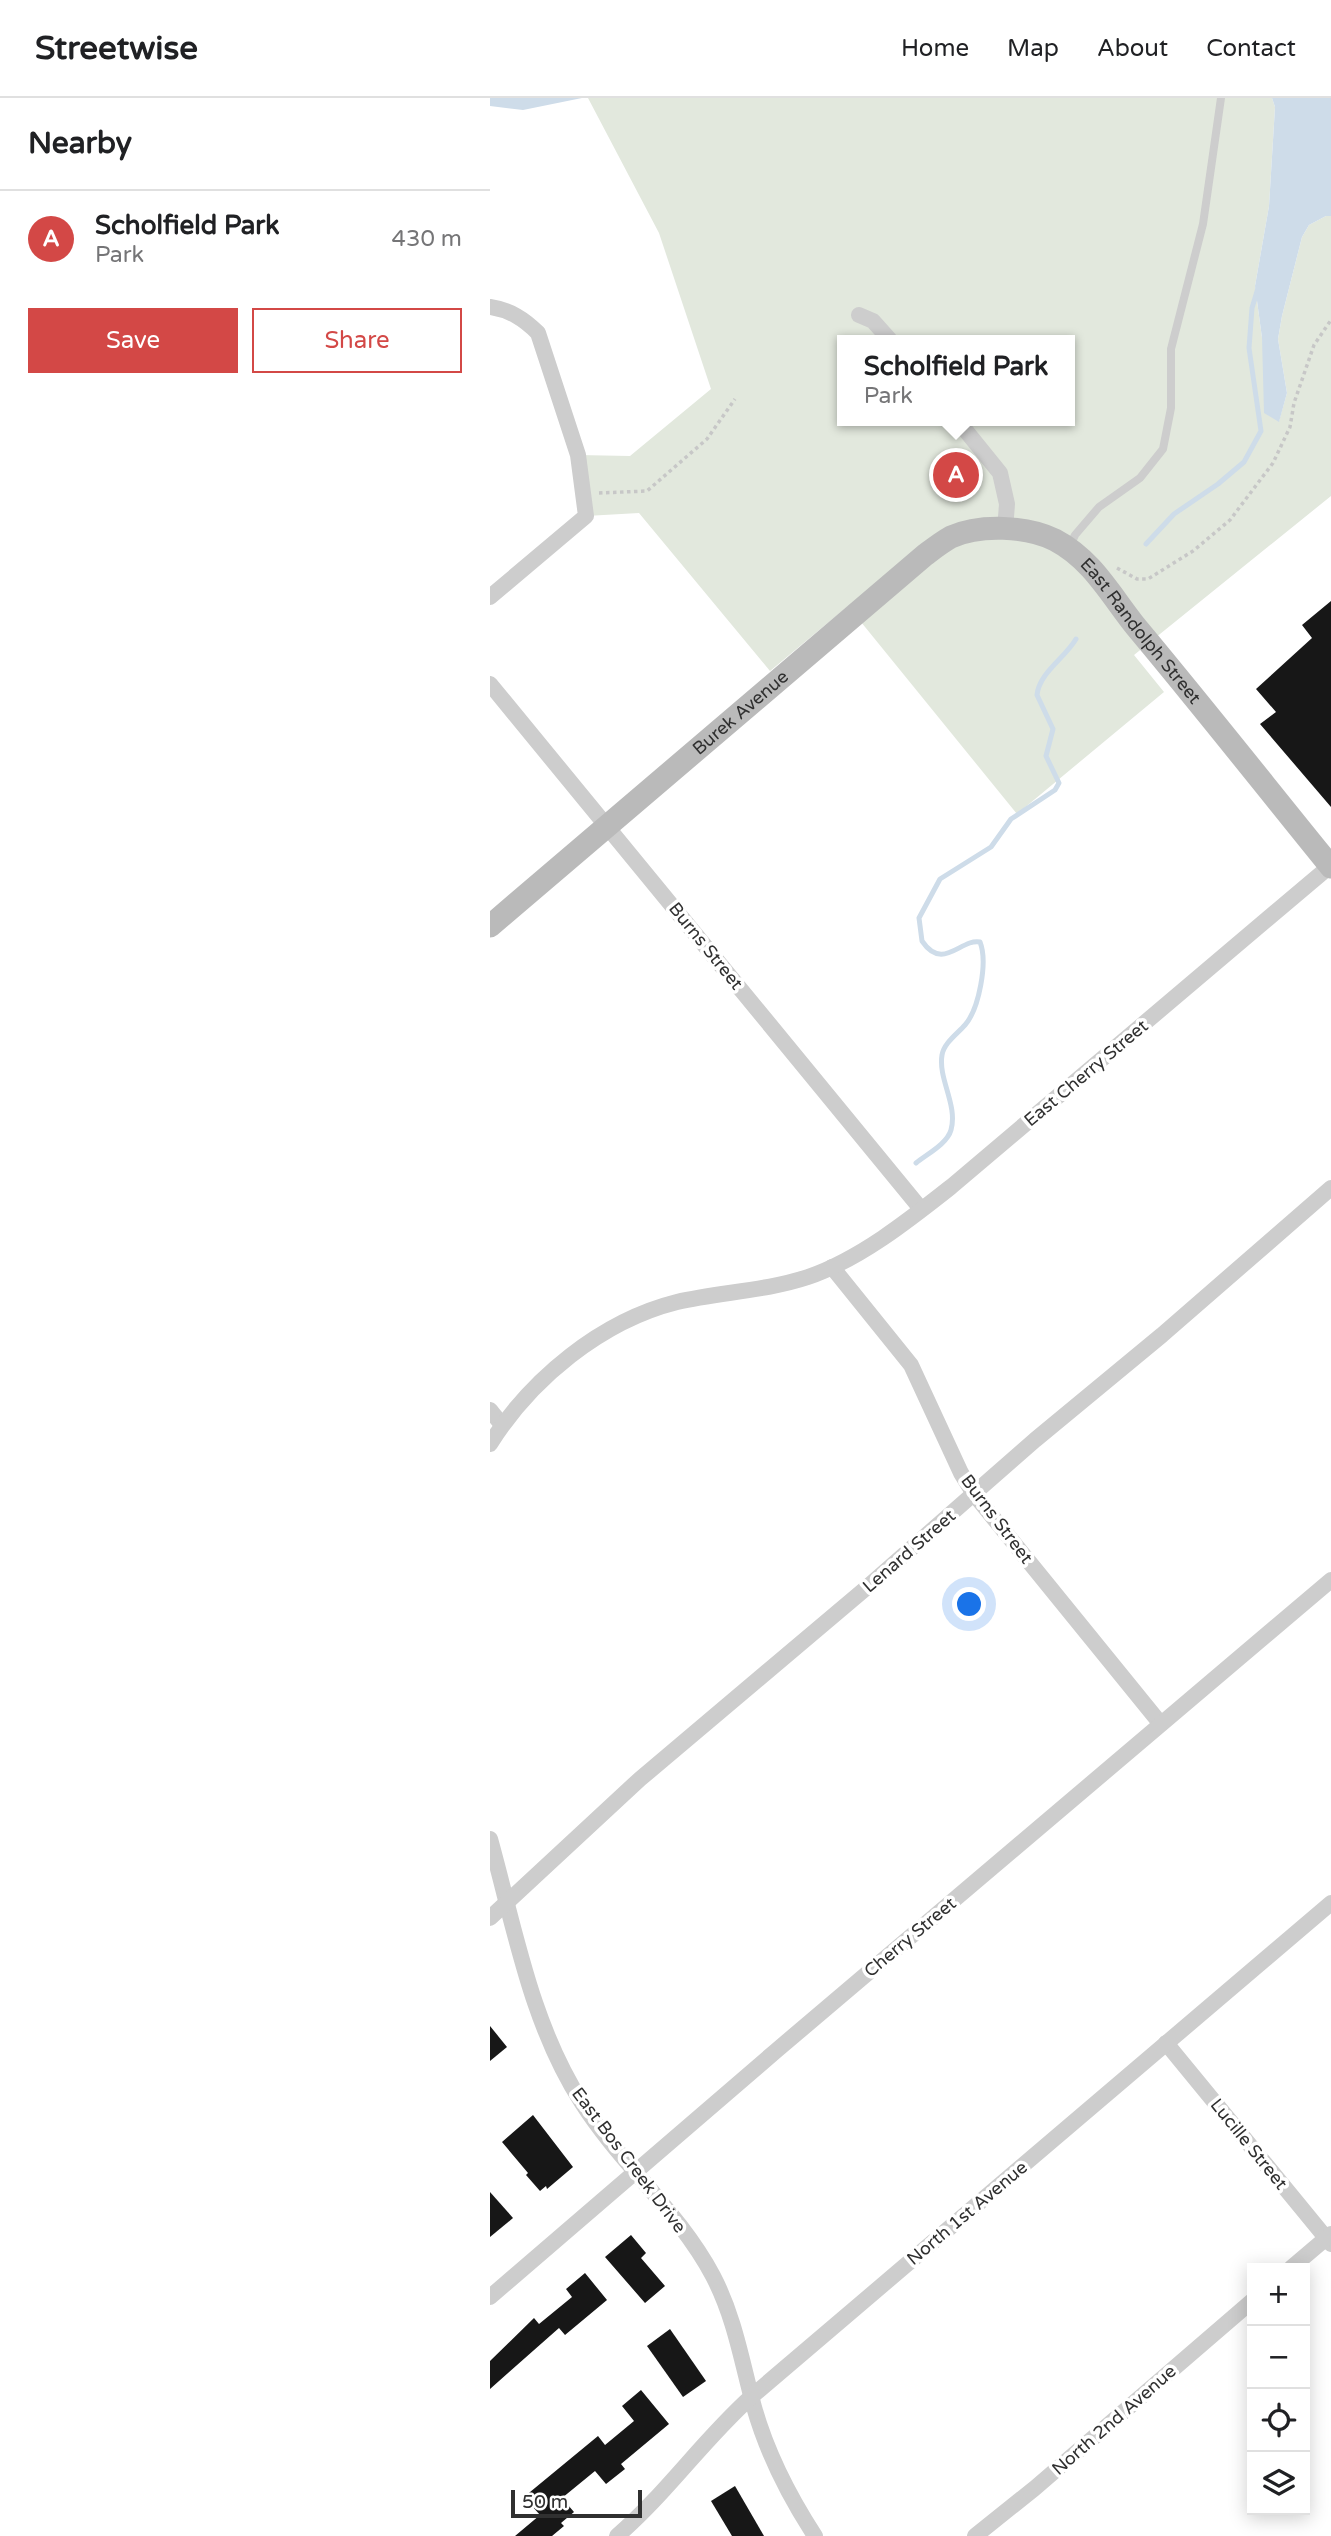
<!DOCTYPE html>
<meta charset="utf-8">
<style>
:root{--surface:#fff;--page:#f2f2f2;--text:#202124;--muted:#757577;--line:#e0e0e0;--accent:#d34846}
body{margin:0;font-family:"Varela Round",sans-serif;background:var(--page);color:var(--text)}
.controls{position:absolute;right:21px;bottom:21px;display:grid;overflow:hidden;border-radius:0px;box-shadow:0 4px 18px #0003}
.controls button{width:63px;height:63px;display:grid;place-items:center;padding:0;border:0;border-bottom:2px solid var(--line);background:var(--surface);color:var(--text);font:35px sans-serif}
.scale{position:absolute;left:21px;bottom:18px;width:131px;box-sizing:border-box;padding-left:7px;border:4px solid #303030;border-top:0;font-size:19px;line-height:24px;white-space:nowrap;color:#303030;-webkit-text-stroke:5px #fff;paint-order:stroke}
.you{position:absolute;left:480px;top:1507px;width:24px;height:24px;margin:-18px;border:5px solid #fff;border-radius:50%;background:#1a73e8;box-shadow:0 0 0 10px #1a73e833}
.badge{display:grid;place-items:center;width:46px;height:46px;border-radius:50%;background:var(--accent);color:#fff;font-size:23px;font-weight:700}
.pin{position:absolute;translate:-50% -50%;border:4px solid #fff;box-shadow:0 2px 7px #0006}
.popup{position:absolute;left:347px;top:237px;width:238px;height:91px;box-sizing:border-box;display:grid;place-content:center;border-radius:0px;background:var(--surface);filter:drop-shadow(0 2px 5px #0005);font-size:23px;white-space:nowrap;color:var(--muted)}
.popup b{font-size:26px;color:var(--text)}
.popup::after{content:'';position:absolute;left:50%;top:100%;margin-left:-14px;border:14px solid transparent;border-top-color:var(--surface)}
.list{margin:0;padding:0;list-style:none}
h2{display:flex;justify-content:space-between;align-items:center;height:91px;margin:0;padding:0 28px;font-size:30px}
h2 small{font-size:23px;font-weight:400;color:var(--muted)}
.list li{display:grid;grid-template-columns:46px 1fr auto;gap:21px;align-items:center;box-sizing:border-box;height:98px;padding:0 28px;border-top:2px solid var(--line)}
.list b{display:block;font-size:26px;white-space:nowrap}
.list p{margin:0;font-size:23px;white-space:nowrap;color:var(--muted)}
.list em{font-size:23px;font-style:normal;color:var(--muted)}
.actions{display:flex;gap:14px;padding:21px 28px}
.actions a{flex:1;padding:16px 0;border:2px solid var(--accent);border-radius:0px;text-align:center;font-size:24px;color:var(--accent)}
.actions .main{background:var(--accent);color:#fff}
.icon{flex:none;width:38px;height:38px;fill:none;stroke:currentColor;stroke-width:2;stroke-linecap:round;stroke-linejoin:round}
.map{position:relative;flex:none;width:841px;height:2438px;overflow:hidden}
header{display:flex;align-items:center;gap:42px;box-sizing:border-box;height:98px;padding:0 35px;background:var(--surface);border-bottom:2px solid var(--line)}
header strong{font-size:33px}
nav{display:flex;gap:38px;margin-inline-start:auto;font-size:24px}
main{display:flex}
aside{flex:1;background:var(--surface)}
.map>svg:first-child{display:block}
.green{fill:#e2e8dd;fill-rule:evenodd}
.water{fill:#cedce9}
.lines{fill:none;stroke-linecap:round;stroke-linejoin:round}
.stream{stroke:#cedce9;stroke-width:5}
.building{fill:#171717}
.path{stroke:#c7c7c7;stroke-width:3.5;stroke-dasharray:3.5 3.5;stroke-linecap:butt}
.lane{stroke:#cdcdcd;stroke-width:8}
.street{stroke:#cdcdcd;stroke-width:16}
.secondary{stroke:#bababa;stroke-width:23}
.labels{text-anchor:middle;stroke-width:7;stroke-linejoin:round;paint-order:stroke}
.street-label{font-size:18px;fill:#303030;stroke:#fff}
</style>
<header>
<strong>Streetwise</strong>
<nav><a>Home</a><a>Map</a><a>About</a><a>Contact</a></nav>
</header>
<main>
<aside>
<h2>Nearby<small></small></h2>
<ul class="list">
<li><span class="badge">A</span><div><b>Scholfield Park</b><p>Park</p></div><em>430 m</em></li>
</ul>
<div class="actions"><a class="main">Save</a><a>Share</a></div>
</aside>
<div class="map">
<svg width="841" height="2438" viewBox="0 0 841 2438">
<rect width="100%" height="100%" fill="#fff"/>
<path class="green" d="M98,0H782L785,9L779,108L765,188L772,240L789,323L797,295L788,241L792,218L812,139L819,127L836,118H841V398L644,557L674,594L527,716L358,508L280,573L149,415L96,418L88,357L140,358L221,291L169,135ZM352,242H580V323H352Z"/>
<g class="water">
<polygon points="0,0 92,0 33,12 0,8"/>
<polygon points="782,0 841,0 841,118 836,118 819,127 812,139 792,218 788,241 797,295 789,324 774,315 772,240 765,188 779,108 785,9"/>
</g>
<g class="lines">
<g class="stream">
<polyline points="656,446 684,416 728,386 754,364 771,333 759,250 762,210 768,190"/>
<path d="M426,1065C437,1056 457,1046 461,1032C468,1007 448,981 452,957C454,945 467,936 475,927C489,911 498,864 490,844C471,840 453,874 432,843L429,820L450,781L501,749L521,721L565,692L569,685L556,658L563,631L547,597C549,575 575,560 586,541"/>
</g>
</g>
<g class="building">
<polygon points="841,503 841,709 770,626 786,614 766,591 822,540 812,527"/>
<polygon points="0,1928 17,1949 0,1963"/>
<polygon points="43,2017 83,2069 57,2091 56,2088 50,2093 36,2077 38,2075 12,2044"/>
<polygon points="0,2094 23,2120 0,2139"/>
<polygon points="141,2137 156,2155 151,2160 175,2188 155,2205 115,2159"/>
<polygon points="95,2175 117,2202 75,2237 69,2230 0,2291 0,2263 44,2220 49,2226 82,2199 76,2191"/>
<polygon points="180,2231 216,2283 193,2299 157,2248"/>
<polygon points="151,2292 179,2326 131,2366 135,2371 116,2386 105,2373 72,2400 84,2414 71,2425 74,2428 62,2438 25,2438 50,2417 34,2399 108,2338 115,2347 144,2323 132,2308"/>
<polygon points="245,2388 274,2438 242,2438 221,2403"/>
</g>
<g class="lines">
<g class="path">
<polyline points="109,395 157,393 217,341 245,301"/>
<polyline points="627,470 647,481 658,481 703,453 740,422 783,365 800,329 804,305 824,247 841,222"/>
</g>
<polyline class="lane" points="580,448 585,437 609,409 650,380 673,351 681,310 681,251 713,126 731,0"/>
<g class="street">
<path d="M0,209C20,212 34,221 48,235L88,357L96,418L0,499"/>
<polyline points="369,217 383,223 400,242"/>
<polyline points="468,323 510,375 517,406 515,432"/>
<polyline points="0,586 431,1111"/>
<polyline points="342,1169 421,1267 471,1375 484,1396 670,1625"/>
<polyline points="0,1312 12,1327"/>
<path d="M0,1346C41,1281 111,1223 187,1204C230,1194 276,1193 318,1179C370,1161 419,1122 462,1088L840,768"/>
<path d="M0,1741C25,1831 41,1926 92,2005C131,2066 189,2114 223,2178C245,2220 252,2265 264,2309C277,2355 299,2398 325,2438"/>
<polyline points="0,1820 150,1681 375,1491 545,1342 672,1237 841,1090"/>
<polyline points="676,1945 841,2146"/>
<polyline points="801,2170 841,2136"/>
<polyline points="0,2199 287,1952 841,1482"/>
<path d="M127,2438C176,2396 213,2342 261,2299L841,1805"/>
<polyline points="485,2438 545,2390 762,2203"/>
</g>
<path class="secondary" id="s1" d="M0,828L435,457C443,451 452,444 461,439C490,426 537,428 565,442C603,462 621,498 647,530C713,609 776,689 841,769"/>
</g>
<g class="labels">
<g class="street-label">
<text dy="6" stroke="none"><textPath href="#s1" startOffset="836">East Randolph Street</textPath></text>
<text dy="6" stroke="none"><textPath href="#s1" startOffset="329">Burek Avenue</textPath></text>
<text transform="translate(216 848) rotate(51)" y="6">Burns Street</text>
<text transform="translate(596 975) rotate(-40)" y="6">East Cherry Street</text>
<text transform="translate(507 1421) rotate(53)" y="6">Burns Street</text>
<text transform="translate(419 1453) rotate(-41)" y="6">Lenard Street</text>
<text transform="translate(420 1839) rotate(-40)" y="6">Cherry Street</text>
<text transform="translate(759 2046) rotate(51)" y="6">Lucille Street</text>
<text transform="translate(139 2062) rotate(53)" y="6">East Bos Creek Drive</text>
<text transform="translate(477 2115) rotate(-40)" y="6">North 1st Avenue</text>
<text transform="translate(624 2322) rotate(-41)" y="6">North 2nd Avenue</text>
</g>
</g>
</svg>
<div class="controls">
<button>+</button>
<button>−</button>
<button><svg class="icon" aria-label="locate" viewBox="0 0 24 24"><circle cx="12" cy="12" r="6"/><path d="M12 2v4M12 18v4M2 12h4M18 12h4"/></svg></button>
<button><svg class="icon" aria-label="layers" viewBox="0 0 24 24"><path d="M12 4l9 5-9 5-9-5zM3 14l9 5 9-5"/></svg></button>
</div>
<div class="scale">50 m</div>
<div class="you"></div>
<div class="pin badge" style="left:466px;top:377px">A</div>
<div class="popup"><b>Scholfield Park</b>Park</div>
</div>
</main>
